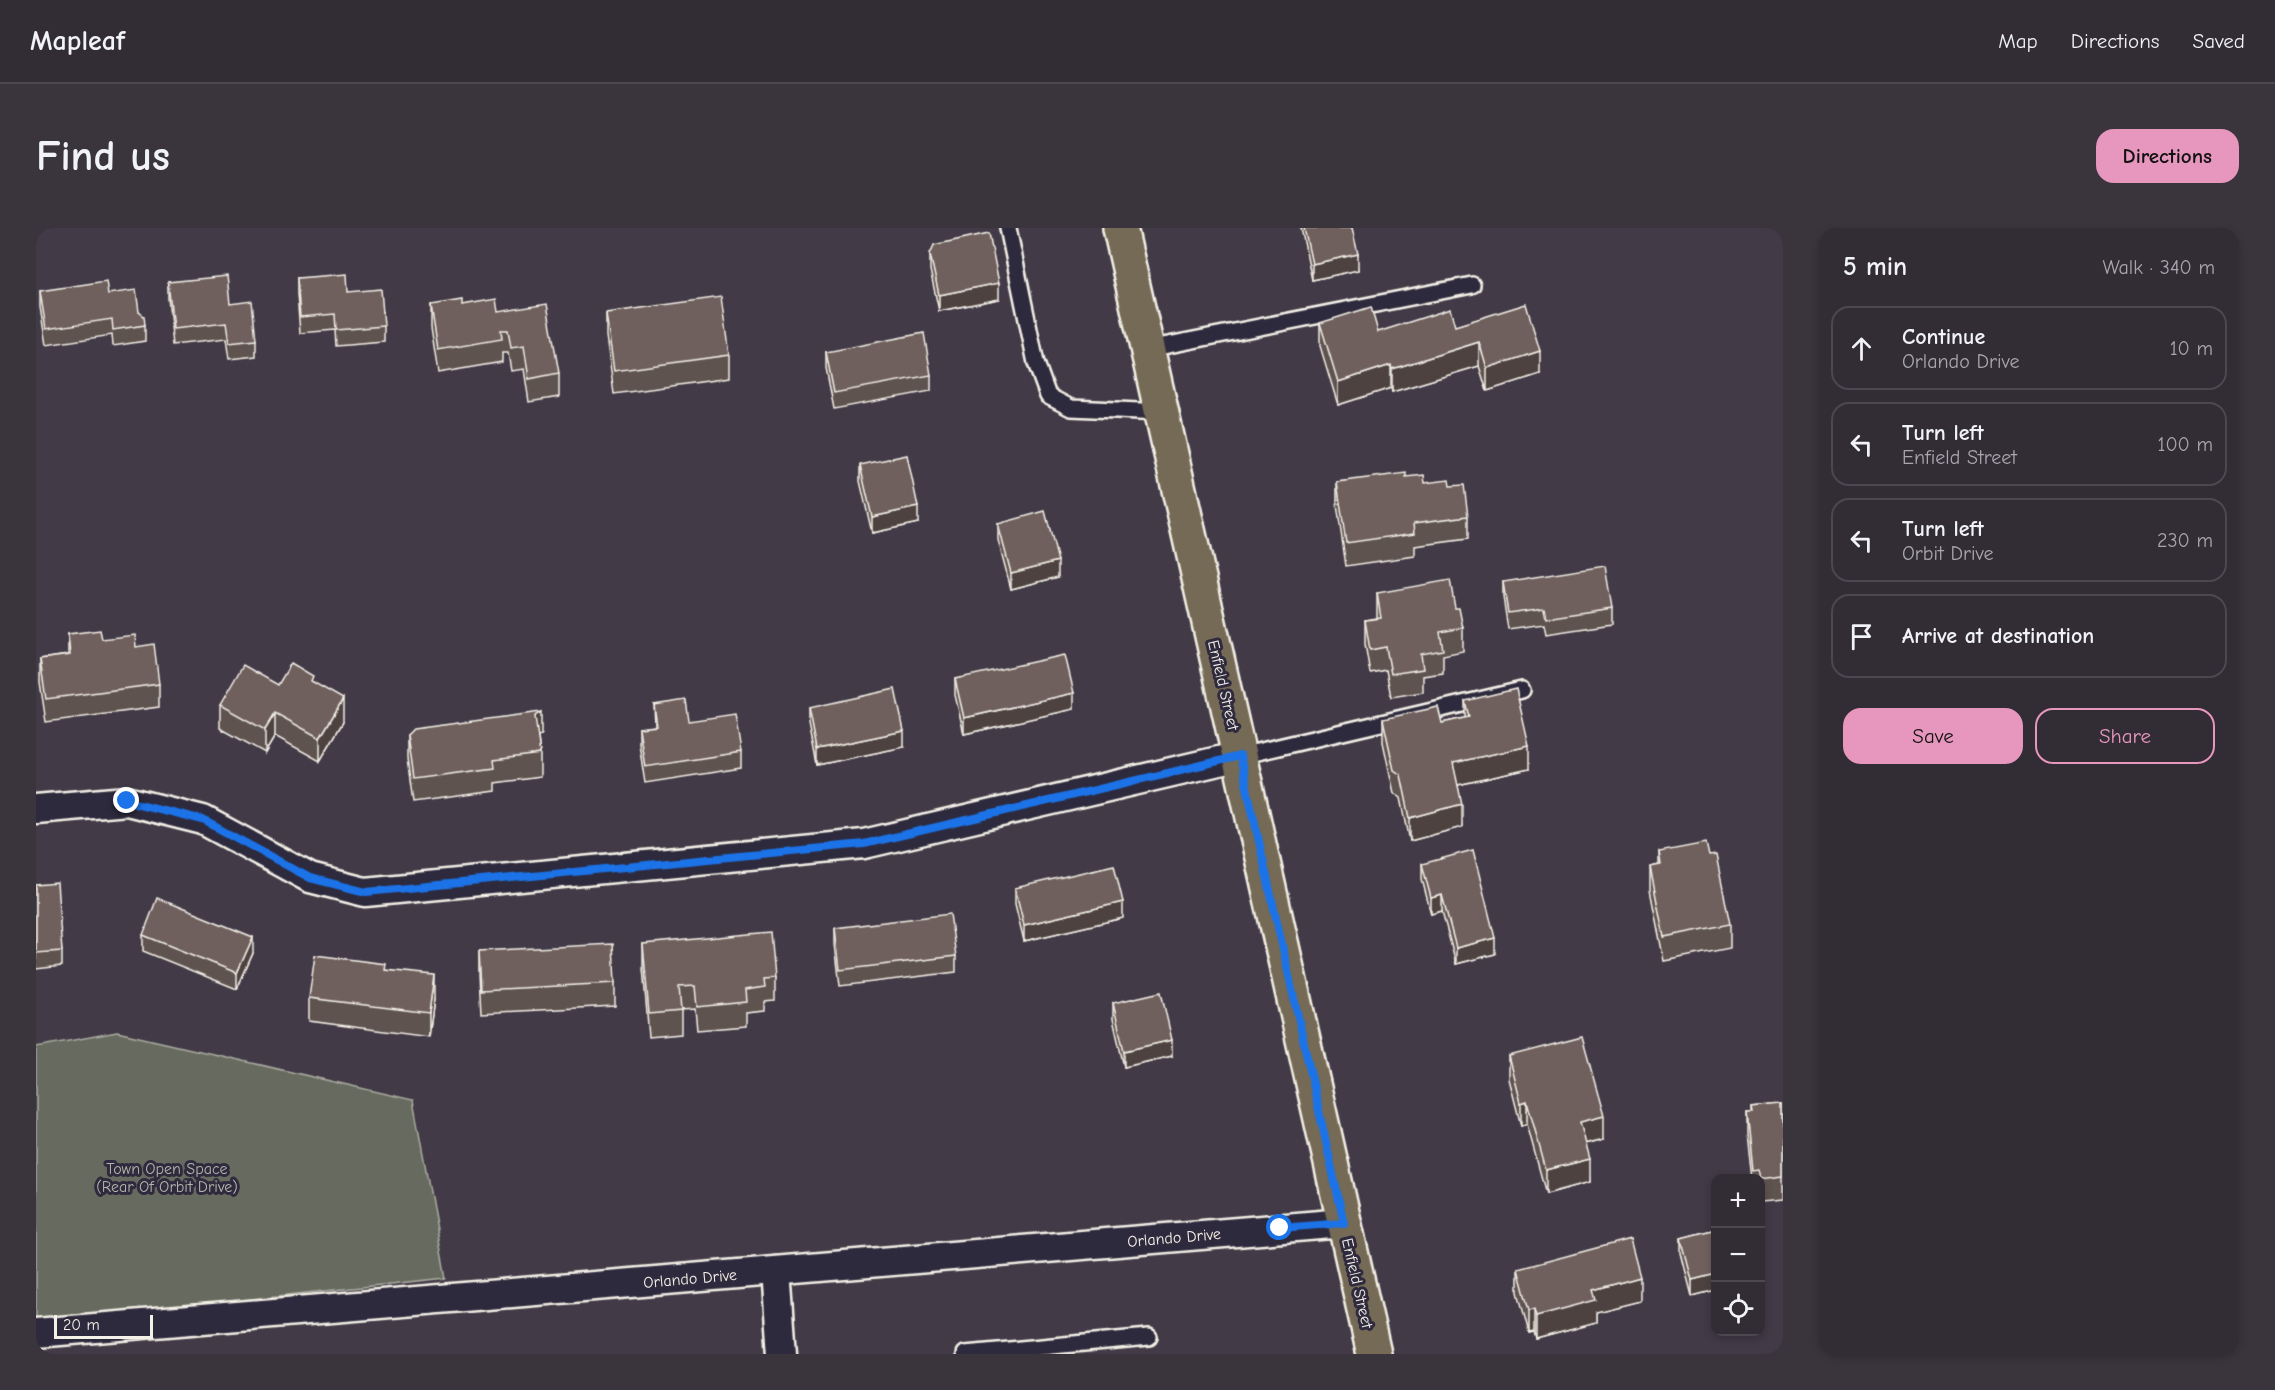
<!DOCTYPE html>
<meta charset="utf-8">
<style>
:root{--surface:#322c35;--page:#3a343d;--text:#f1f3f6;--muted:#a8a7ad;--line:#4d4850;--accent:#e797bd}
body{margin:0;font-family:"Comic Neue",sans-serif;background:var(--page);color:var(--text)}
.controls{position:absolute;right:18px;bottom:18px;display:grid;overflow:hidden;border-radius:12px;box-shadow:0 3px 9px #0003}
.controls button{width:54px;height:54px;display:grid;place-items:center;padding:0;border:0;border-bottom:2px solid var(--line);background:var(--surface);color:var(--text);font:30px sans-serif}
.scale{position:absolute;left:18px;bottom:15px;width:99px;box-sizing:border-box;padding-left:6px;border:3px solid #f4f1e8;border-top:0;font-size:16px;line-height:21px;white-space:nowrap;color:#f4f1e8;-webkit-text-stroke:4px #2f2a3d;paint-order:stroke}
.stop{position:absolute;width:18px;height:18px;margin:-14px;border:4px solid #1a73e8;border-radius:50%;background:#fff}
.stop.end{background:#1a73e8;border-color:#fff;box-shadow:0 2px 6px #0008}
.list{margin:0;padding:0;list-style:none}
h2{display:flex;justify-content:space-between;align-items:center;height:78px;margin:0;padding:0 24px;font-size:26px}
h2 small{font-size:20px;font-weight:400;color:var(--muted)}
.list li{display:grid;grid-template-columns:39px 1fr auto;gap:18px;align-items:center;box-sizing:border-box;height:84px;margin:0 12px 12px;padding:0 12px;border:2px solid var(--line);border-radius:18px}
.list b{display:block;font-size:22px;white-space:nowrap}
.list p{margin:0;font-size:20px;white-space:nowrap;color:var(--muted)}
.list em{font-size:20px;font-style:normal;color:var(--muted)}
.actions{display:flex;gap:12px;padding:18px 24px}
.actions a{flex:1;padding:14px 0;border:2px solid var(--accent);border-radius:18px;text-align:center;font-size:21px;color:var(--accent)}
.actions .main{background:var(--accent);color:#111}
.icon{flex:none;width:33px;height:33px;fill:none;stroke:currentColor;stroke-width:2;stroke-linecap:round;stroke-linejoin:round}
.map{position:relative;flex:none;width:1747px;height:1126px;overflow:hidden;border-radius:18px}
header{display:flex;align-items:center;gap:36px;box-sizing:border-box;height:84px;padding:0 30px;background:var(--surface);border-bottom:2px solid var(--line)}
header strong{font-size:28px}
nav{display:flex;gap:33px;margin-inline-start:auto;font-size:21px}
.intro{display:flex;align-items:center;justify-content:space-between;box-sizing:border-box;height:144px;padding:0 36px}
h1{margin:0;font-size:42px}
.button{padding:15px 27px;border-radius:18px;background:var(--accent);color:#111;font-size:21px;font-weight:700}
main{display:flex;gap:36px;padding:0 36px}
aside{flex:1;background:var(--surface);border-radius:18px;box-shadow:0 3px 9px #0003}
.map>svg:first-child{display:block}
.green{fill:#666b5e;stroke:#adaea3;stroke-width:1.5}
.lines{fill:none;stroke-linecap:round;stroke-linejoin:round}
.lane-casing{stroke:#f4f1e8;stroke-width:20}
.street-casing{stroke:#f4f1e8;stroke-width:33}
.primary-casing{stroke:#f4f1e8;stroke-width:38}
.lane{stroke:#2f2a3d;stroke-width:15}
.street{stroke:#2f2a3d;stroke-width:28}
.primary{stroke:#756a55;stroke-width:33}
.wall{fill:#5f5350;stroke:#f4f1e8;stroke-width:1.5}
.shaded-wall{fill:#4e4341;stroke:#f4f1e8;stroke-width:1.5}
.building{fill:#6f605d;stroke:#f4f1e8;stroke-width:1.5}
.route{stroke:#1a73e8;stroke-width:8}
.labels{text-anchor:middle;stroke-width:6;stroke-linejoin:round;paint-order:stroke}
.street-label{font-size:16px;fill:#f4f1e8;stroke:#2f2a3d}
.park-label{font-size:16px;fill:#b4b5aa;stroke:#2f2a3d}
</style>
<header>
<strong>Mapleaf</strong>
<nav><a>Map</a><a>Directions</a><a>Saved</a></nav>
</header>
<div class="intro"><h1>Find us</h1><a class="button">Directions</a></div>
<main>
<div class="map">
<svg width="1747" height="1126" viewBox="0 0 1747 1126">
<rect width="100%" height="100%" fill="#423a47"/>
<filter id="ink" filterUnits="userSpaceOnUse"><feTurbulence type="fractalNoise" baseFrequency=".0167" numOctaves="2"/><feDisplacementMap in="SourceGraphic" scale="12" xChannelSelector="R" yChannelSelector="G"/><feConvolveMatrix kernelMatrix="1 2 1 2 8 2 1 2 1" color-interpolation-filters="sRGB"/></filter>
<g filter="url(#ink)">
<polygon class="green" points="81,804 377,872 410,1050 0,1094 0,819"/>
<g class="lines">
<defs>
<g id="lane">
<polyline points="972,0 1000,135 1012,168 1035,180 1126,184"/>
<polyline points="1112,121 1436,57"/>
<polyline points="1204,528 1486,462"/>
<polyline points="929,1126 1113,1109"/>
</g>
<g id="street">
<polyline points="0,581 91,573 167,592 274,650 329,664 828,616 1204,528"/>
<polyline points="740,1043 746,1126"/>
<polyline points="0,1105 1308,995"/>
</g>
<polyline id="primary" points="1084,0 1338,1126"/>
</defs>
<use href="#lane" class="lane-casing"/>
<use href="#street" class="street-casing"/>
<use href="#primary" class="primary-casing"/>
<use href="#lane" class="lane"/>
<use href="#street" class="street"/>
<use href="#primary" class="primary"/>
</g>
<g class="wall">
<polygon points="1265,0 1316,0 1322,42 1276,52"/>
<polygon points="894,26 963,71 903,83 894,42"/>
<polygon points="261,50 312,64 348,98 348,114 300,118 299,102 264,105 261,66"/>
<polygon points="132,54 194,76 220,112 220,128 193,131 190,111 137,117 132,70"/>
<polygon points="4,63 72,66 103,84 109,97 109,113 77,118 76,107 10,117 4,79"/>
<polygon points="395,77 426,77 462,84 523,145 523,169 493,174 488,141 475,143 472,125 466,125 466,134 402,145 395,100"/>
<polygon points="570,85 693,127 693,150 578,166 570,108"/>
<polygon points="1284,95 1342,104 1419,98 1504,146 1451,163 1443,138 1356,164 1355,160 1302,177 1284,118"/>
<polygon points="790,124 895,147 895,163 798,181 790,140"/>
<polygon points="824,237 882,295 836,305 824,253"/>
<polygon points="1370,249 1389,255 1414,258 1432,288 1432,311 1379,318 1379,328 1310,338 1301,277 1301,254"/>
<polygon points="962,296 1022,349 975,361 962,312"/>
<polygon points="1467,354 1576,380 1576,396 1510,406 1508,396 1472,401 1467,369"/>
<polygon points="1341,365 1419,380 1427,400 1427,423 1407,427 1407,445 1387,448 1387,464 1355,469 1350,442 1334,445 1329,416 1329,392 1341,390"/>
<polygon points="32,406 66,411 100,419 123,456 123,479 10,494 4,454 4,431 32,427"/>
<polygon points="919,451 1038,481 928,506 919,467"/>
<polygon points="277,454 307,494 284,533 239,508 229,525 184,500 184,477 242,457"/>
<polygon points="1429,473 1493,541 1422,557 1426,599 1374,613 1365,570 1358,565 1347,514 1347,491 1406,495 1429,490"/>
<polygon points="618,477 653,493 705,524 705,540 609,555 603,516 603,500 619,498"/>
<polygon points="773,480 868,519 781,537 773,496"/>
<polygon points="371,507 505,507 502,509 504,526 504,549 459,555 459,563 377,574 371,531"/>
<polygon points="1623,624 1694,696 1694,720 1628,733 1614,662 1614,639 1623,637"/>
<polygon points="1386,636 1459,726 1420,736 1406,683 1395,686 1386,651"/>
<polygon points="0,657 26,723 26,738 0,741"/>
<polygon points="979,660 1087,690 988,713 979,676"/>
<polygon points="799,700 920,728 920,744 804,758 799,716"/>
<polygon points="107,707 217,725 201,761 107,723"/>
<polygon points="607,716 739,750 739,773 729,774 729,783 710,785 710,798 661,802 659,781 645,782 645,806 613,809 607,740"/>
<polygon points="443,723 579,755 579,778 445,785 443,746"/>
<polygon points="350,742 398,771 393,809 273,793 273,770"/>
<polygon points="1077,775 1136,828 1088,839 1077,791"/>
<polygon points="1473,828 1568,911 1550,916 1554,954 1510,966 1491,896 1485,898 1473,851"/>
<polygon points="1747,875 1747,972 1725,974 1725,951 1716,951 1711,907 1711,884 1717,884 1717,878"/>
<polygon points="1680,1001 1680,1062 1656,1068 1645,1025 1645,1010"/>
<polygon points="1482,1041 1604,1073 1560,1084 1560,1095 1500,1111 1498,1104 1493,1105 1482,1064"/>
</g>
<g class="shaded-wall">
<polygon points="1322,26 1322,42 1276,52 1276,36"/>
<polygon points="963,55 963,71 903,83 903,67"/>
<polygon points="1443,114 1443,138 1356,164 1356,141"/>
<polygon points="1504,123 1504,146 1451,163 1451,140"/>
<polygon points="1355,137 1355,160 1302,177 1302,154"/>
<polygon points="882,279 882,295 836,305 836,289"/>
<polygon points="1022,333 1022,349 975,361 975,345"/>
<polygon points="1038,465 1038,481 928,506 928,490"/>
<polygon points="307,471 307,494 284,533 284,510"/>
<polygon points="505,484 505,507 499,511 499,488"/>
<polygon points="239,485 239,508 229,525 229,502"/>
<polygon points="868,503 868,519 781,537 781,521"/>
<polygon points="1493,518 1493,541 1417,558 1417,535"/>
<polygon points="1426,576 1426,599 1374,613 1374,590"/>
<polygon points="1406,667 1406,683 1395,686 1395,670"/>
<polygon points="1087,674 1087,690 988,713 988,697"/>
<polygon points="217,709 217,725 201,761 201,745"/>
<polygon points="1459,710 1459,726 1420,736 1420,720"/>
<polygon points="398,747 398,771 393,809 393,785"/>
<polygon points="1136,812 1136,828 1088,839 1088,823"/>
<polygon points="1491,873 1491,896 1485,898 1485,875"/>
<polygon points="1568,888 1568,911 1544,917 1544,894"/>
<polygon points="1554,931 1554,954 1510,966 1510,942"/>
<polygon points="1680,1046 1680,1062 1656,1068 1656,1052"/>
<polygon points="1604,1049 1604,1073 1560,1084 1560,1095 1500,1111 1500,1088 1557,1062"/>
<polygon points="1498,1081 1498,1104 1493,1105 1493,1082"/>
</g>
<g class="building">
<polygon points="1268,0 1316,0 1322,26 1276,36"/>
<polygon points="953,5 963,55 903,67 894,26 898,17"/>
<polygon points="311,46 312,64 345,61 348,98 300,102 299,86 264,89 261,50"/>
<polygon points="191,48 194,76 216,73 220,112 193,115 190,95 137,101 132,54"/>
<polygon points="70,53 72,66 100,62 103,84 108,88 109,97 77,102 76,91 10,101 4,63"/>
<polygon points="685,69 693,127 578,143 570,85"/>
<polygon points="460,71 462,84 511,76 523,145 493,151 488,118 475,120 472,102 465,102 466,111 402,122 395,77 426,72 426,77"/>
<polygon points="1490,76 1504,123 1451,140 1443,114 1356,141 1355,137 1302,154 1284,95 1335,79 1342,104 1414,81 1419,98"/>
<polygon points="888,105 895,147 798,165 790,124"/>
<polygon points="871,227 882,279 836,289 824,237"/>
<polygon points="1370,245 1370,249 1388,247 1389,255 1413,252 1414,258 1428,257 1432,288 1378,295 1379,305 1310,315 1301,254"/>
<polygon points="1009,283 1022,333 975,345 962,296"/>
<polygon points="1569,338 1576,380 1510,390 1508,380 1472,385 1467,354"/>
<polygon points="1414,352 1419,380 1423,380 1427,400 1404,404 1407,422 1385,426 1387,441 1355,446 1350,419 1334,422 1329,392 1345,390 1341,365"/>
<polygon points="64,402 66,411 99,407 100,419 118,416 123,456 10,471 4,431 34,427 32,406"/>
<polygon points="1029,427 1038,465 928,490 919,451"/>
<polygon points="255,435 277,448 275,453 307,471 284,510 239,485 229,502 184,477 207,437 242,457"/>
<polygon points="859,461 868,503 781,521 773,480"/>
<polygon points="1480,461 1493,518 1417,535 1426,576 1374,590 1365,547 1358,542 1347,491 1402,479 1406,495 1433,489 1429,473"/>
<polygon points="650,472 653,493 699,486 705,524 609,539 603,500 621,498 618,477"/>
<polygon points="505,484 499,488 504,526 458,532 459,540 377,551 371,507 377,501"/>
<polygon points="1670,615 1673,628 1680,627 1694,696 1628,709 1614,639 1625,637 1623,624"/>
<polygon points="1437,622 1459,710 1420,720 1406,667 1395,670 1386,636"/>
<polygon points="1078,637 1087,674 988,697 979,660"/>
<polygon points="21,655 26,723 0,725 0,657"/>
<polygon points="121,670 217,709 201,745 107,707"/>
<polygon points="914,686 920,728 804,742 799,700"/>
<polygon points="735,704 739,750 728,751 729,759 709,762 710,774 661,779 659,758 643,759 645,783 613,786 607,716"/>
<polygon points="577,716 579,755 445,762 443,723"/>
<polygon points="279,727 350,736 349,742 398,747 393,785 273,770"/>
<polygon points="1125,764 1136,812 1088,823 1077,775"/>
<polygon points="1546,809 1568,888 1544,894 1554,931 1510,942 1491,873 1485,875 1473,828"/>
<polygon points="1747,875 1747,948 1725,951 1723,942 1717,943 1711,884 1718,884 1717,878"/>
<polygon points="1680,1001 1680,1046 1656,1052 1645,1010"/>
<polygon points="1594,1011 1604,1049 1557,1062 1560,1072 1500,1088 1498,1081 1493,1082 1482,1041"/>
</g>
</g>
<g class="lines" filter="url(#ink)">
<polyline class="route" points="91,573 167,592 274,650 330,664 828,616 1204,528 1308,995 1244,1000"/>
</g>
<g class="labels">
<g class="street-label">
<text transform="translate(1188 457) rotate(77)" y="6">Enfield Street</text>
<text transform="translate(1138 1009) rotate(-5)" y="6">Orlando Drive</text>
<text transform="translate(654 1050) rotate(-5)" y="6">Orlando Drive</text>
<text transform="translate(1322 1055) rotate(77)" y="6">Enfield Street</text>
</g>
<g class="park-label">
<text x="131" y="946">Town Open Space<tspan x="131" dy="18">(Rear Of Orbit Drive)</tspan></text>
</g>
</g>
</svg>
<div class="controls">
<button>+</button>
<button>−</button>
<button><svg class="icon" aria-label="locate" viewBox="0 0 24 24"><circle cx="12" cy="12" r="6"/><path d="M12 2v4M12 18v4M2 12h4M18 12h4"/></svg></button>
</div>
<div class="scale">20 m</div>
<div class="stop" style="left:1244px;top:1000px"></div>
<div class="stop end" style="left:91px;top:573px"></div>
</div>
<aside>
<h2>5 min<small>Walk · 340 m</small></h2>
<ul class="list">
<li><svg class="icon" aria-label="ahead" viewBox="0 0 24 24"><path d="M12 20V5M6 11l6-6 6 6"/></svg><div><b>Continue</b><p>Orlando Drive</p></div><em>10 m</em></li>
<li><svg class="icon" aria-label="left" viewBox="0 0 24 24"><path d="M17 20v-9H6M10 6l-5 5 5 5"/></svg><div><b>Turn left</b><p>Enfield Street</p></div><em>100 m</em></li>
<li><svg class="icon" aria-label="left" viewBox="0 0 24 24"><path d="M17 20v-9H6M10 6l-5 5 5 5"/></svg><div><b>Turn left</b><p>Orbit Drive</p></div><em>230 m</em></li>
<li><svg class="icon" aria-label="arrive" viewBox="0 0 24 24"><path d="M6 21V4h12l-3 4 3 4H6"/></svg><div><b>Arrive at destination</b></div></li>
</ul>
<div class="actions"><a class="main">Save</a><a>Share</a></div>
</aside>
</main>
